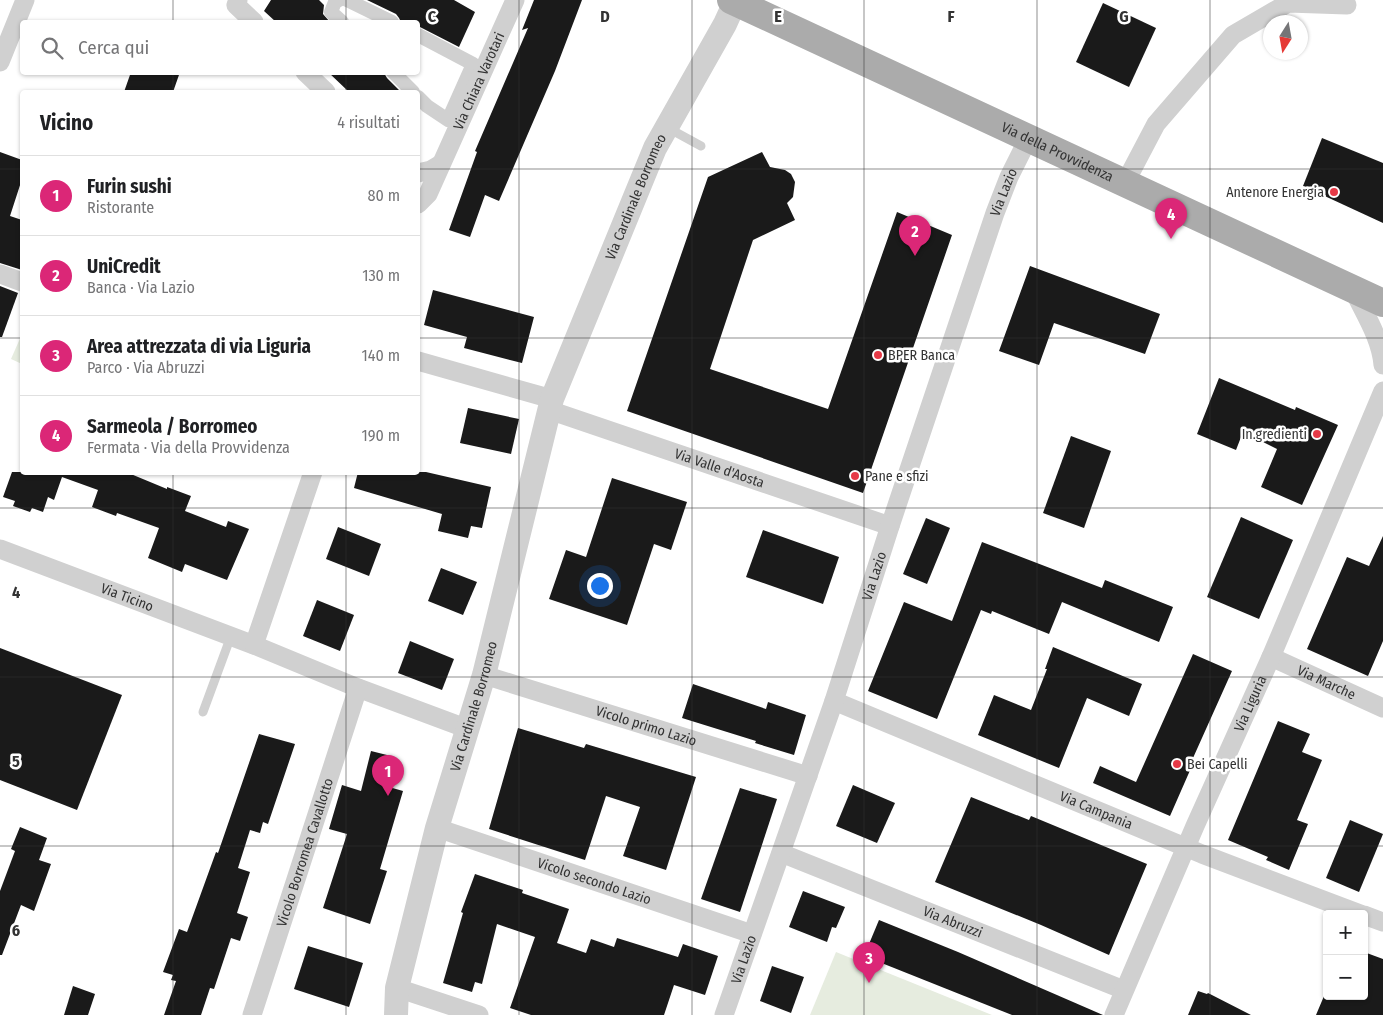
<!DOCTYPE html>
<html lang="it">
<meta charset="utf-8">
<style>
:root{--surface:#fff;--page:#f6f6f6;--text:#202124;--muted:#757577;--line:#e0e0e0;--accent:#db2777}
body{margin:0;font-family:"Fira Sans Condensed",sans-serif;background:var(--page);color:var(--text)}
.controls{position:absolute;right:15px;bottom:15px;display:grid;overflow:hidden;border-radius:5px;box-shadow:0 1px 4px #0004}
.controls button{width:45px;height:45px;display:grid;place-items:center;padding:0;border:0;border-bottom:1px solid var(--line);background:var(--surface);color:var(--text);font:25px sans-serif}
.compass{position:absolute;left:1263px;top:15px;width:45px;height:45px;border-radius:50%;background:var(--surface);box-shadow:0 1px 4px #0004;rotate:191deg}
.you{position:absolute;left:599px;top:585px;width:18px;height:18px;margin:-12px;border:4px solid #fff;border-radius:50%;background:#1a73e8;box-shadow:0 0 0 8px #1a73e833}
.badge{display:grid;place-items:center;width:32px;height:32px;border-radius:50%;background:var(--accent);color:#fff;font-size:16px;font-weight:700}
.pin{position:absolute;translate:-50% -41px;filter:drop-shadow(0 1px 2px #0008)}
.pin::after{content:'';position:absolute;top:26px;width:18px;height:15px;background:inherit;clip-path:polygon(0 0,100% 0,50% 100%)}
.list{margin:0;padding:0;list-style:none}
h2{display:flex;justify-content:space-between;align-items:center;height:65px;margin:0;padding:0 20px;font-size:21px}
h2 small{font-size:16px;font-weight:400;color:var(--muted)}
.list li{display:grid;grid-template-columns:32px 1fr auto;gap:15px;align-items:center;box-sizing:border-box;height:80px;padding:0 20px;border-top:1px solid var(--line)}
.list b{display:block;font-size:19px;white-space:nowrap}
.list p{margin:0;font-size:16px;white-space:nowrap;color:var(--muted)}
.list em{font-size:16px;font-style:normal;color:var(--muted)}
.icon{flex:none;width:28px;height:28px;fill:none;stroke:currentColor;stroke-width:2;stroke-linecap:round;stroke-linejoin:round}
.map{position:relative;flex:none;width:1383px;height:1015px;overflow:hidden}
.search{position:absolute;background:var(--surface);box-shadow:0 1px 4px #0004;left:20px;top:20px;width:400px;height:55px;display:flex;align-items:center;gap:12px;box-sizing:border-box;padding:0 18px;border-radius:5px;color:var(--muted);font-size:19px}
.panel{position:absolute;background:var(--surface);box-shadow:0 1px 4px #0004;left:20px;top:90px;width:400px;height:385px;border-radius:5px}
.map>svg:first-child{display:block}
.green{fill:#e6ecdf}
.building{fill:#1a1a1a}
.lines{fill:none;stroke-linecap:round;stroke-linejoin:round}
.service{stroke:#d0d0d0;stroke-width:9}
.pedestrian{stroke:#d0d0d0;stroke-width:14}
.minor{stroke:#d0d0d0;stroke-width:19}
.tertiary{stroke:#d0d0d0;stroke-width:24}
.primary{stroke:#ababab;stroke-width:28}
.grid{fill:none;stroke:#333;stroke-width:1;stroke-opacity:0.55}
.poi-dot{fill:#e63946;stroke:#fff;stroke-width:2}
.labels{text-anchor:middle;stroke-width:5;stroke-linejoin:round;paint-order:stroke}
.street-label{font-size:14px;fill:#333;stroke:#fff}
.poi-label{font-size:14px;fill:#333;stroke:#fff;text-anchor:start}
.grid-label{font-size:16px;text-anchor:middle;font-weight:bold;fill:#333;stroke:#fff;stroke-width:5;stroke-linejoin:round;paint-order:stroke}
</style>
<div class="map">
<svg width="1383" height="1015" viewBox="0 0 1383 1015">
<rect width="100%" height="100%" fill="#fff"/>
<g class="green">
<polygon points="22,334 22,364 11,359"/>
<polygon points="836,952 992,1015 810,1015"/>
</g>
<g class="building">
<polygon points="271,0 319,0 324,5 323,14 330,22 276,22 264,11"/>
<polygon points="367,0 454,0 475,12 459,47 418,26 418,22 401,22 399,18 396,14"/>
<polygon points="534,0 582,0 555,71 499,201 485,195 470,237 449,230 477,152 475,151 528,28 522,30"/>
<polygon points="1103,3 1156,28 1129,87 1076,62"/>
<polygon points="131,72 180,72 173,92 124,92"/>
<polygon points="328,72 384,73 387,78 401,92 349,92"/>
<polygon points="1322,138 1383,163 1383,223 1303,186"/>
<polygon points="0,152 22,160 22,179 10,216 22,220 22,270 0,263"/>
<polygon points="762,152 770,167 785,170 791,174 795,182 793,197 787,203 795,220 753,240 710,369 828,409 897,212 952,235 863,493 627,411 708,177"/>
<polygon points="1030,266 1160,314 1145,354 1054,323 1039,365 999,351"/>
<polygon points="0,286 18,293 2,337 0,337"/>
<polygon points="433,290 534,317 522,363 464,348 467,337 424,325"/>
<polygon points="1219,378 1295,410 1296,407 1338,425 1302,505 1261,487 1277,449 1243,432 1236,450 1197,434"/>
<polygon points="468,408 519,419 511,454 460,443"/>
<polygon points="1071,436 1111,451 1084,528 1043,513"/>
<polygon points="12,472 126,472 167,489 167,487 191,496 185,511 226,527 228,521 249,529 227,580 185,564 182,572 148,558 159,528 117,513 116,516 92,507 98,490 62,477 54,500 48,497 43,512 32,508 30,512 13,506 15,501 3,497"/>
<polygon points="358,472 426,472 491,487 482,528 471,526 468,538 438,531 442,514 354,488"/>
<polygon points="612,478 687,502 671,550 654,544 627,625 549,599 566,550 586,557"/>
<polygon points="1241,517 1293,540 1259,619 1207,597"/>
<polygon points="926,518 950,528 927,584 903,574"/>
<polygon points="338,527 381,544 369,576 326,559"/>
<polygon points="763,530 839,557 823,604 746,577"/>
<polygon points="1383,536 1383,641 1368,676 1307,649 1347,557 1369,566"/>
<polygon points="982,542 1102,588 1105,580 1173,607 1159,642 1062,602 1049,634 992,611 991,614 981,610 937,719 868,691 904,602 952,621"/>
<polygon points="441,568 477,582 463,615 428,601"/>
<polygon points="317,600 354,615 340,651 303,636"/>
<polygon points="410,641 454,659 442,690 398,673"/>
<polygon points="1053,647 1142,684 1129,716 1087,698 1059,768 978,735 994,695 1031,710 1047,669 1045,669"/>
<polygon points="0,648 122,695 77,810 0,780"/>
<polygon points="1193,654 1232,671 1193,758 1195,759 1170,816 1093,783 1100,766 1136,782"/>
<polygon points="693,684 766,709 768,702 806,715 794,755 755,743 756,741 682,718"/>
<polygon points="1278,721 1310,734 1302,752 1322,760 1297,820 1308,824 1289,870 1266,860 1268,857 1228,840"/>
<polygon points="518,728 584,748 586,744 696,777 666,870 623,856 640,807 606,796 585,860 489,829"/>
<polygon points="259,734 295,744 268,824 263,822 260,833 250,830 238,868 250,872 237,913 248,917 240,941 231,938 214,989 210,988 201,1015 164,1015 176,981 171,980 173,975 163,972 179,929 187,932 216,852 218,853"/>
<polygon points="371,751 391,756 382,785 403,791 380,869 387,871 370,924 323,908 347,834 329,829 342,785 361,791"/>
<polygon points="853,785 895,803 877,843 836,826"/>
<polygon points="740,788 777,799 740,912 701,899"/>
<polygon points="971,797 1029,820 1031,816 1147,864 1109,955 1041,925 935,882"/>
<polygon points="1350,820 1383,834 1359,892 1326,878"/>
<polygon points="20,827 47,838 39,860 51,864 34,911 21,905 2,955 0,955 0,891 15,851 11,849"/>
<polygon points="475,874 523,890 522,893 569,909 557,943 586,953 591,939 614,947 617,938 678,957 683,944 718,956 705,995 674,985 664,1015 531,1015 510,1008 535,937 497,924 482,984 475,982 472,992 443,983 463,913 461,912"/>
<polygon points="803,891 845,907 836,928 832,927 827,942 789,927"/>
<polygon points="879,920 958,952 1103,1015 1012,1015 864,956"/>
<polygon points="308,946 363,963 349,1007 294,989"/>
<polygon points="1364,952 1383,959 1383,1015 1316,1015 1324,996 1364,996"/>
<polygon points="772,966 804,977 791,1013 760,1001"/>
<polygon points="73,986 95,994 88,1015 64,1015"/>
<polygon points="1198,991 1207,994 1208,993 1251,1015 1188,1015"/>
</g>
<g class="lines">
<g class="service">
<polyline points="668,128 701,146"/>
<polyline points="203,712 231,636"/>
</g>
<g class="pedestrian">
<polyline points="339,0 335,2 331,12 342,22"/>
<polyline points="347,0 392,22"/>
<polyline points="418,35 473,64 448,120 427,106 418,97"/>
<polyline points="393,72 413,92"/>
</g>
<g class="minor">
<polyline points="238,0 236,5 254,22"/>
<polyline points="0,62 25,0"/>
<polyline points="305,72 326,92"/>
<polyline points="418,173 431,170 441,164"/>
<polyline points="1125,183 1156,124 1233,35 1288,3 1347,5"/>
<path id="s1" d="M418,204L428,194L515,0"/>
<polyline points="0,274 22,282"/>
<path d="M1353,289C1364,313 1381,338 1383,365"/>
<polyline points="418,361 552,399"/>
<path id="s2" d="M549,410L890,526"/>
<path id="s3" d="M0,549L254,645L358,688L468,729"/>
<polyline points="254,645 313,472"/>
<path id="s4" d="M1271,657L1383,708"/>
<path id="s5" d="M484,675L808,776"/>
<path id="s6" d="M834,701L1202,854L1360,914"/>
<path id="s7" d="M437,828L752,934"/>
<path id="s8" d="M781,853L1124,990"/>
<polyline points="1364,915 1383,922"/>
<polyline points="397,988 479,1015"/>
<path id="s9" d="M252,1015L358,688"/>
<path id="s10" d="M724,1015L834,701L890,526L995,213L1009,177L1028,139"/>
<path id="s11" d="M1114,1015L1195,826L1271,657L1383,391"/>
</g>
<path class="tertiary" id="s12" d="M396,1015L397,988L437,828L484,675L552,399L655,148L725,24L735,2"/>
<path class="primary" id="s13" d="M731,0L1383,303"/>
</g>
<path class="grid" d="M173,0V22M346,0V22M519,0V1015M692,0V1015M864,0V1015M1037,0V1015M1210,0V1015M173,72V92M346,72V92M0,169H22M418,169H1383M0,338H22M418,338H1383M173,472V1015M346,472V1015M0,508H1383M0,677H1383M0,846H1383"/>
<g class="poi-dot">
<circle cx="1334" cy="192" r="5"/>
<circle cx="878" cy="355" r="5"/>
<circle cx="1317" cy="434" r="5"/>
<circle cx="855" cy="476" r="5"/>
<circle cx="1177" cy="764" r="5"/>
</g>
<g class="labels">
<g class="street-label">
<text dy="5" stroke="none"><textPath href="#s1" startOffset="138">Via Chiara Varotari</textPath></text>
<text dy="5" stroke="none"><textPath href="#s13" startOffset="360">Via della Provvidenza</textPath></text>
<text dy="5" stroke="none"><textPath href="#s10" startOffset="869">Via Lazio</textPath></text>
<text dy="5" stroke="none"><textPath href="#s12" startOffset="855">Via Cardinale Borromeo</textPath></text>
<text dy="5" stroke="none"><textPath href="#s2" startOffset="180">Via Valle d'Aosta</textPath></text>
<text dy="5" stroke="none"><textPath href="#s10" startOffset="464">Via Lazio</textPath></text>
<text dy="5" stroke="none"><textPath href="#s3" startOffset="136">Via Ticino</textPath></text>
<text dy="5" stroke="none"><textPath href="#s4" startOffset="61">Via Marche</textPath></text>
<text dy="5" stroke="none"><textPath href="#s11" startOffset="340">Via Liguria</textPath></text>
<text dy="5" stroke="none"><textPath href="#s12" startOffset="319">Via Cardinale Borromeo</textPath></text>
<text dy="5" stroke="none"><textPath href="#s5" startOffset="170">Vicolo primo Lazio</textPath></text>
<text dy="5" stroke="none"><textPath href="#s6" startOffset="284">Via Campania</textPath></text>
<text dy="5" stroke="none"><textPath href="#s9" startOffset="171">Vicolo Borromea Cavallotto</textPath></text>
<text dy="5" stroke="none"><textPath href="#s7" startOffset="166">Vicolo secondo Lazio</textPath></text>
<text dy="5" stroke="none"><textPath href="#s8" startOffset="185">Via Abruzzi</textPath></text>
<text dy="5" stroke="none"><textPath href="#s10" startOffset="59">Via Lazio</textPath></text>
</g>
<g class="poi-label">
<text x="1324" y="197" text-anchor="end">Antenore Energia</text>
<text x="888" y="360">BPER Banca</text>
<text x="1307" y="439" text-anchor="end">In.gredienti</text>
<text x="865" y="481">Pane e sfizi</text>
<text x="1187" y="769">Bei Capelli</text>
</g>
</g>
<g class="grid-label">
<text x="432" y="22">C</text>
<text x="605" y="22">D</text>
<text x="778" y="22">E</text>
<text x="951" y="22">F</text>
<text x="1124" y="22">G</text>
<text x="16" y="598">4</text>
<text x="16" y="767">5</text>
<text x="16" y="936">6</text>
</g>
</svg>
<div class="controls">
<button>+</button>
<button>−</button>
</div>
<svg class="compass" viewBox="-18 -18 36 36"><path d="M0-13l5 13h-10z" fill="#e53935"/><path d="M0 13l5-13h-10z" fill="#757577"/></svg>
<div class="you"></div>
<div class="pin badge" style="left:388px;top:796px">1</div>
<div class="pin badge" style="left:915px;top:256px">2</div>
<div class="pin badge" style="left:869px;top:983px">3</div>
<div class="pin badge" style="left:1171px;top:239px">4</div>
<div class="search"><svg class="icon" aria-label="search" viewBox="0 0 24 24"><circle cx="10" cy="10" r="6"/><path d="M15 15l6 6"/></svg>Cerca qui</div>
<section class="panel">
<h2>Vicino<small>4 risultati</small></h2>
<ul class="list">
<li><span class="badge">1</span><div><b>Furin sushi</b><p>Ristorante</p></div><em>80 m</em></li>
<li><span class="badge">2</span><div><b>UniCredit</b><p>Banca · Via Lazio</p></div><em>130 m</em></li>
<li><span class="badge">3</span><div><b>Area attrezzata di via Liguria</b><p>Parco · Via Abruzzi</p></div><em>140 m</em></li>
<li><span class="badge">4</span><div><b>Sarmeola / Borromeo</b><p>Fermata · Via della Provvidenza</p></div><em>190 m</em></li>
</ul>
</section>
</div>
